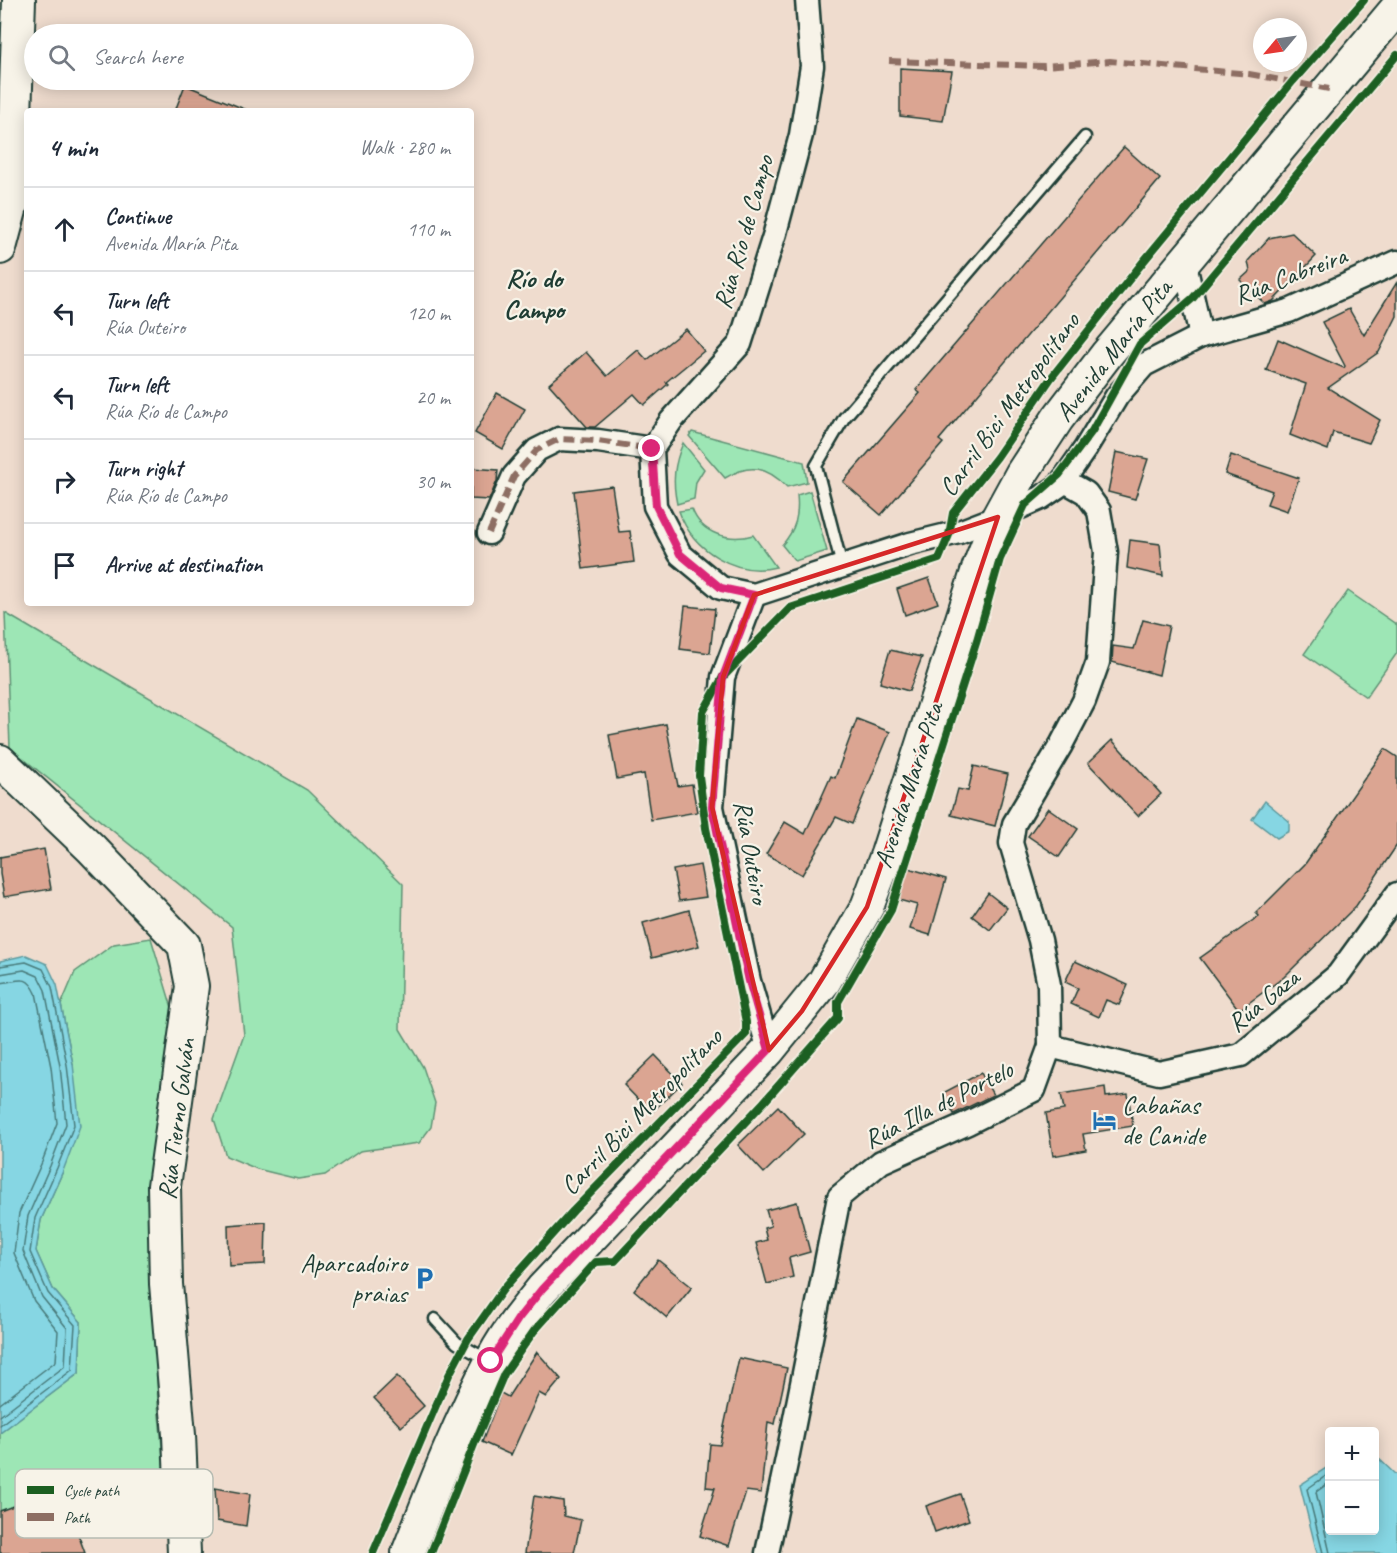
<!DOCTYPE html>
<meta charset="utf-8">
<style>
:root{--surface:#fff;--page:#f2f2f3;--text:#1f2937;--muted:#747a83;--line:#e0e1e3}
body{margin:0;font-family:Caveat,sans-serif;background:var(--page);color:var(--text)}
.controls{position:absolute;right:18px;bottom:18px;display:grid;overflow:hidden;border-radius:6px;box-shadow:0 3px 15px #0003}
.controls button{width:54px;height:54px;display:grid;place-items:center;padding:0;border:0;border-bottom:2px solid var(--line);background:var(--surface);color:var(--text);font:30px sans-serif}
.compass{position:absolute;left:1253px;top:18px;width:54px;height:54px;border-radius:50%;background:var(--surface);box-shadow:0 3px 15px #0003;rotate:241deg}
.stop{position:absolute;width:18px;height:18px;margin:-14px;border:4px solid #db2777;border-radius:50%;background:#fff}
.stop.end{background:#db2777;border-color:#fff;box-shadow:0 2px 6px #0008}
.list{margin:0;padding:0;list-style:none}
h2{display:flex;justify-content:space-between;align-items:center;height:78px;margin:0;padding:0 24px;font-size:26px}
h2 small{font-size:20px;font-weight:400;color:var(--muted)}
.list li{display:grid;grid-template-columns:39px 1fr auto;gap:18px;align-items:center;box-sizing:border-box;height:84px;padding:0 24px;border-top:2px solid var(--line)}
.list b{display:block;font-size:22px;white-space:nowrap}
.list p{margin:0;font-size:20px;white-space:nowrap;color:var(--muted)}
.list em{font-size:20px;font-style:normal;color:var(--muted)}
.icon{flex:none;width:33px;height:33px;fill:none;stroke:currentColor;stroke-width:2;stroke-linecap:round;stroke-linejoin:round}
.map{position:relative;flex:none;width:1397px;height:1553px;overflow:hidden}
.search{position:absolute;background:var(--surface);box-shadow:0 3px 15px #0003;left:24px;top:24px;width:450px;height:66px;display:flex;align-items:center;gap:15px;box-sizing:border-box;padding:0 21px;border-radius:33px;color:var(--muted);font-size:22px}
.panel{position:absolute;background:var(--surface);box-shadow:0 3px 15px #0003;left:24px;top:108px;width:450px;height:498px;border-radius:6px}
.map>svg:first-child{display:block}
.green{fill:#9de6b5;stroke:#5e9274;stroke-width:1.5}
.water{fill:#86d6e3;stroke:#5d999d;stroke-width:1.5}
.lines{fill:none;stroke-linecap:round;stroke-linejoin:round}
.shore{stroke:#487a7a;stroke-width:1.5}
.building{fill:#dba592;stroke:#1f3d34;stroke-width:1.5}
.lane-casing{stroke:#1f3d34;stroke-width:15}
.street-casing{stroke:#1f3d34;stroke-width:27}
.secondary-casing{stroke:#1f3d34;stroke-width:36}
.lane{stroke:#f7f3e8;stroke-width:10}
.street{stroke:#f7f3e8;stroke-width:22}
.secondary{stroke:#f7f3e8;stroke-width:32}
.quiet{stroke:#8d6e63;stroke-width:6;stroke-dasharray:12 6;stroke-linecap:butt}
.cycleway-casing{stroke:#f7f3e8;stroke-width:11}
.cycleway{stroke:#1b5e20;stroke-width:8}
.route{stroke:#db2777;stroke-width:8}
.marked{fill:none;stroke:#d62828;stroke-width:4.5;stroke-linejoin:round}
.labels{text-anchor:middle;stroke-width:4.5;stroke-linejoin:round;paint-order:stroke}
.street-label{font-size:26px;fill:#1f3d34;stroke:#f7f3e8}
.poi-label{font-size:26px;fill:#1f3d34;stroke:#f7f3e8;text-anchor:start}
.neighbourhood-label{font-size:27px;font-weight:bold;fill:#1f3d34;stroke:#f7f3e8}
.key{fill:#f7f3e8;stroke:#b6bcb2;stroke-width:1.5}
.key-label{font-size:16px;fill:#1f3d34}
</style>
<div class="map">
<svg width="1397" height="1553" viewBox="0 0 1397 1553">
<rect width="100%" height="100%" fill="#efdcce"/>
<filter id="ink" filterUnits="userSpaceOnUse"><feTurbulence type="fractalNoise" baseFrequency=".0167" numOctaves="2"/><feDisplacementMap in="SourceGraphic" scale="12" xChannelSelector="R" yChannelSelector="G"/><feConvolveMatrix kernelMatrix="1 2 1 2 8 2 1 2 1" color-interpolation-filters="sRGB"/></filter>
<g filter="url(#ink)">
<g class="green">
<path d="M692,432L804,462L807,482L787,487C766,466 750,463 725,478L689,436Z"/>
<path d="M683,443L704,469L696,482L694,499L677,504C672,481 674,464 683,443Z"/>
<path d="M810,491L827,551L795,561L782,545C796,529 799,515 797,495Z"/>
<path d="M692,509C701,534 729,542 753,535L776,567C736,577 692,550 679,511Z"/>
<polygon points="1348,591 1397,625 1397,653 1366,697 1304,654"/>
<polygon points="5,613 307,790 403,884 400,1029 423,1067 435,1103 431,1127 419,1143 360,1151 325,1175 298,1179 257,1169 226,1156 214,1119 244,1035 232,927 10,748"/>
<path d="M151,938L181,1038L152,1249L158,1404L170,1531C157,1521 135,1500 119,1497C103,1494 84,1503 69,1508L61,1488L0,1511V1433L79,1373L81,1322L53,1289L36,1251L41,1220L63,1171L73,1064L61,1005L75,972L114,944Z"/>
</g>
<g class="water">
<polygon points="1265,801 1289,821 1289,831 1277,838 1252,819"/>
<polygon points="26,955 47,964 57,985 73,1064 80,1126 63,1171 41,1220 36,1251 53,1289 81,1322 79,1373 0,1433 0,961"/>
<polygon points="1375,1455 1397,1476 1397,1553 1317,1553 1300,1485 1329,1466 1330,1530 1374,1530"/>
</g>
<g class="lines">
<g class="shore">
<polyline points="0,966 26,962 43,969 52,987 67,1065 74,1125 57,1168 35,1218 30,1252 48,1293 75,1325 72,1370 0,1425"/>
<polyline points="0,974 24,970 38,976 45,990 60,1066 66,1124 50,1166 28,1216 23,1251 42,1297 67,1328 65,1366 0,1416"/>
<path d="M0,983C18,982 26,972 36,993L51,1067L57,1123L42,1162L19,1213L14,1253L34,1301L58,1331L56,1361L0,1404"/>
<polyline points="1330,1482 1316,1492 1330,1553"/>
<polyline points="1323,1553 1307,1489 1330,1473"/>
</g>
</g>
<g class="building">
<polygon points="900,68 952,71 943,121 900,116"/>
<polygon points="185,85 247,110 247,111 175,111"/>
<polygon points="1124,147 1160,179 939,440 943,443 881,515 843,482 920,393 916,390"/>
<polygon points="1292,233 1316,256 1273,301 1265,304 1240,280 1250,271 1248,261 1269,238"/>
<polygon points="1397,282 1397,316 1379,352 1328,388 1380,420 1369,443 1333,432 1328,450 1290,435 1306,384 1266,370 1278,339 1344,368 1345,366 1322,322 1349,309 1364,335"/>
<polygon points="686,329 704,351 666,382 668,384 644,405 634,394 595,427 587,427 549,384 586,352 607,376 638,350 647,360"/>
<polygon points="497,393 525,409 503,449 475,433"/>
<polygon points="1116,452 1148,459 1135,499 1108,492"/>
<polygon points="1231,455 1299,478 1287,511 1267,504 1272,491 1225,474"/>
<polygon points="471,468 498,470 497,481 489,500 471,499"/>
<polygon points="612,486 619,532 630,531 634,562 583,569 574,491"/>
<polygon points="1130,540 1160,544 1163,576 1127,568"/>
<polygon points="929,578 938,603 905,615 897,589"/>
<polygon points="685,606 715,609 710,653 680,649"/>
<polygon points="1143,620 1169,626 1159,675 1112,662 1113,646 1134,649"/>
<polygon points="890,650 922,657 909,691 880,683"/>
<polygon points="857,719 890,732 852,824 836,817 802,875 766,854 785,822 805,834 831,776 835,778"/>
<polygon points="666,724 678,786 692,784 697,812 651,820 644,774 617,779 609,735"/>
<polygon points="1112,740 1161,794 1138,816 1088,763"/>
<polygon points="1385,749 1397,757 1397,845 1356,906 1284,977 1239,1010 1200,958 1259,916 1256,913 1305,864"/>
<polygon points="974,766 1008,774 995,826 951,815 958,789 968,791"/>
<polygon points="1048,808 1078,829 1059,857 1028,836"/>
<polygon points="44,849 51,889 4,897 0,874 0,857"/>
<polygon points="700,865 706,897 679,901 673,870"/>
<polygon points="908,868 946,879 930,935 910,929 917,905 899,900"/>
<polygon points="988,893 1007,908 990,930 972,916"/>
<polygon points="689,910 699,946 652,958 643,923"/>
<polygon points="1075,961 1128,985 1119,1005 1106,1000 1099,1017 1071,1004 1078,988 1065,982"/>
<polygon points="655,1055 682,1083 651,1113 624,1085"/>
<polygon points="981,1073 993,1095 954,1114 943,1093"/>
<polygon points="1105,1087 1106,1097 1128,1094 1133,1126 1083,1134 1086,1150 1053,1156 1046,1113 1064,1110 1061,1094"/>
<polygon points="778,1106 804,1134 764,1173 738,1145"/>
<polygon points="797,1202 810,1252 789,1258 793,1277 767,1284 756,1243 767,1240 764,1228 771,1226 766,1210"/>
<polygon points="266,1222 265,1264 229,1266 228,1225"/>
<polygon points="658,1260 692,1287 667,1318 634,1290"/>
<polygon points="537,1352 561,1379 546,1397 539,1393 511,1455 482,1442 501,1393 508,1397"/>
<polygon points="739,1358 787,1368 775,1424 768,1422 761,1493 746,1491 729,1546 700,1536 715,1488 706,1487 710,1444 720,1445"/>
<polygon points="397,1376 424,1406 401,1427 374,1398"/>
<polygon points="61,1488 85,1553 0,1553 0,1511"/>
<polygon points="215,1488 250,1494 246,1526 217,1521"/>
<polygon points="960,1494 969,1520 935,1532 926,1506"/>
<polygon points="534,1496 563,1501 564,1516 581,1520 574,1553 525,1553"/>
</g>
<g class="lines">
<defs>
<g id="lane">
<polyline points="842,566 816,466 844,418 1085,137"/>
<polyline points="435,1319 457,1343 488,1360"/>
</g>
<g id="street">
<polyline points="807,0 812,66 801,135 775,233 740,344 671,421 652,449 655,506 680,554 721,588 754,595 910,544 959,532 998,517 1041,498 1060,485 1085,449 1117,396 1144,365 1201,336 1289,311 1397,262"/>
<polyline points="1184,260 1201,336"/>
<polyline points="489,533 514,476 537,450 559,439 598,441 652,449"/>
<polyline points="754,595 723,677 712,807 749,981 769,1050"/>
<polyline points="1050,1046 1159,1073 1241,1055 1338,975 1397,894"/>
<polyline points="767,1553 788,1454 839,1197 881,1162 968,1123 1034,1090 1050,1046 1049,985 1040,940 1011,843 1014,824 1061,745 1084,701 1098,662 1106,552 1099,511 1086,493 1063,480"/>
</g>
<g id="secondary">
<polyline points="0,248 12,203 19,0"/>
<polyline points="0,761 91,848 184,945 192,986 164,1186 166,1284 179,1435 184,1553"/>
<path d="M408,1553C434,1486 460,1419 494,1356C507,1332 525,1310 542,1289L769,1050L824,982L867,907L887,854L978,569L998,517L1022,473L1058,418L1107,354L1397,8"/>
</g>
</defs>
<use href="#lane" class="lane-casing"/>
<use href="#street" class="street-casing"/>
<use href="#secondary" class="secondary-casing"/>
<use href="#lane" class="lane"/>
<use href="#street" class="street"/>
<use href="#secondary" class="secondary"/>
<g class="quiet">
<polyline points="889,61 1044,66 1110,61 1249,74 1329,89"/>
<polyline points="489,533 514,476 537,450 559,439 598,441 652,449"/>
<polyline points="727,668 754,595"/>
<polyline points="723,685 712,807 749,981 769,1050"/>
</g>
<defs>
<g id="cycleway">
<polyline points="373,1553 449,1375 468,1339 504,1288 573,1211 746,1034 746,1022 706,828 699,776 703,712 723,677 790,608 939,559 949,535 953,513 997,457 1051,378 1143,262 1293,81 1364,0"/>
<polyline points="431,1553 477,1437 504,1374 534,1331 596,1262 615,1261 764,1102 838,1018 838,1002 891,910 977,640 1000,559 1025,505 1059,475 1092,431 1140,344 1193,298 1397,55"/>
</g>
</defs>
<use href="#cycleway" class="cycleway-casing"/>
<use href="#cycleway" class="cycleway"/>
</g>
</g>
<g class="lines" filter="url(#ink)">
<polyline class="route" points="491,1361 518,1319 542,1289 769,1050 749,981 712,807 723,677 754,595 721,588 680,554 656,506 652,449"/>
</g>
<path class="marked" d="M998,517L867,907L802,1011L769,1050L712,807L723,677L754,595Z"/>
<defs>
<symbol id="hotel-bare" viewBox="-9 -9 18 18"><path d="M-6-4.5h1.5V1H6V5H4.5V3h-9V5H-6ZM-4 0a1.8 1.8 0 1 1 3.6 0ZM.5 0V-2.5h3Q6-2.5 6 0Z" fill="#1f6fb2" stroke="#f7f3e8" stroke-width="2.5" paint-order="stroke"/></symbol>
<symbol id="parking-bare" viewBox="-9 -9 18 18"><path d="M-3.5-5.5H1a3.5 3.5 0 0 1 0 7H-1V5.5H-3.5ZM-1-3.4V-.6H.8a1.4 1.4 0 0 0 0-2.8Z" fill="#1f6fb2" stroke="#f7f3e8" stroke-width="2.5" paint-order="stroke"/></symbol>
</defs>
<g fill-rule="evenodd">
<use href="#hotel-bare" x="1088" y="1104" width="33" height="33"/>
<use href="#parking-bare" x="408" y="1262" width="33" height="33"/>
</g>
<g class="labels">
<g class="street-label">
<text transform="translate(743 232) rotate(-74)" y="9">Rúa Río de Campo</text>
<text transform="translate(1290 275) rotate(-21)" y="9">Rúa Cabreira</text>
<text transform="translate(1113 350) rotate(-52)" y="9">Avenida María Pita</text>
<text transform="translate(1009 404) rotate(-54)" y="9">Carril Bici Metropolitano</text>
<text transform="translate(908 785) rotate(-72)" y="9">Avenida María Pita</text>
<text transform="translate(752 852) rotate(80)" y="9">Rúa Outeiro</text>
<text transform="translate(1263 1000) rotate(-39)" y="9">Rúa Gaza</text>
<text transform="translate(938 1104) rotate(-27)" y="9">Rúa Illa de Portelo</text>
<text transform="translate(641 1111) rotate(-46)" y="9">Carril Bici Metropolitano</text>
<text transform="translate(176 1119) rotate(-83)" y="9">Rúa Tierno Galván</text>
</g>
<g class="poi-label">
<text x="1122" y="1114">Cabañas<tspan x="1122" dy="30">de Canide</tspan></text>
<text x="407" y="1272" text-anchor="end">Aparcadoiro<tspan x="407" dy="30">praias</tspan></text>
</g>
<g class="neighbourhood-label">
<text x="534" y="287">Río do<tspan x="534" dy="31">Campo</tspan></text>
</g>
</g>
<rect x="15" y="1469" width="198" height="69" rx="9" class="key"/>
<rect x="27" y="1486" width="27" height="8" fill="#1b5e20"/>
<rect x="27" y="1513" width="27" height="8" fill="#8d6e63"/>
<g class="key-label">
<text x="64" y="1496">Cycle path</text>
<text x="64" y="1523">Path</text>
</g>
</svg>
<div class="controls">
<button>+</button>
<button>−</button>
</div>
<svg class="compass" viewBox="-18 -18 36 36"><path d="M0-13l5 13h-10z" fill="#e53935"/><path d="M0 13l5-13h-10z" fill="#747a83"/></svg>
<div class="stop" style="left:491px;top:1361px"></div>
<div class="stop end" style="left:652px;top:449px"></div>
<div class="search"><svg class="icon" aria-label="search" viewBox="0 0 24 24"><circle cx="10" cy="10" r="6"/><path d="M15 15l6 6"/></svg>Search here</div>
<section class="panel">
<h2>4 min<small>Walk · 280 m</small></h2>
<ul class="list">
<li><svg class="icon" aria-label="ahead" viewBox="0 0 24 24"><path d="M12 20V5M6 11l6-6 6 6"/></svg><div><b>Continue</b><p>Avenida María Pita</p></div><em>110 m</em></li>
<li><svg class="icon" aria-label="left" viewBox="0 0 24 24"><path d="M17 20v-9H6M10 6l-5 5 5 5"/></svg><div><b>Turn left</b><p>Rúa Outeiro</p></div><em>120 m</em></li>
<li><svg class="icon" aria-label="left" viewBox="0 0 24 24"><path d="M17 20v-9H6M10 6l-5 5 5 5"/></svg><div><b>Turn left</b><p>Rúa Río de Campo</p></div><em>20 m</em></li>
<li><svg class="icon" aria-label="right" viewBox="0 0 24 24"><path d="M7 20v-9h11M14 6l5 5-5 5"/></svg><div><b>Turn right</b><p>Rúa Río de Campo</p></div><em>30 m</em></li>
<li><svg class="icon" aria-label="arrive" viewBox="0 0 24 24"><path d="M6 21V4h12l-3 4 3 4H6"/></svg><div><b>Arrive at destination</b></div></li>
</ul>
</section>
</div>
